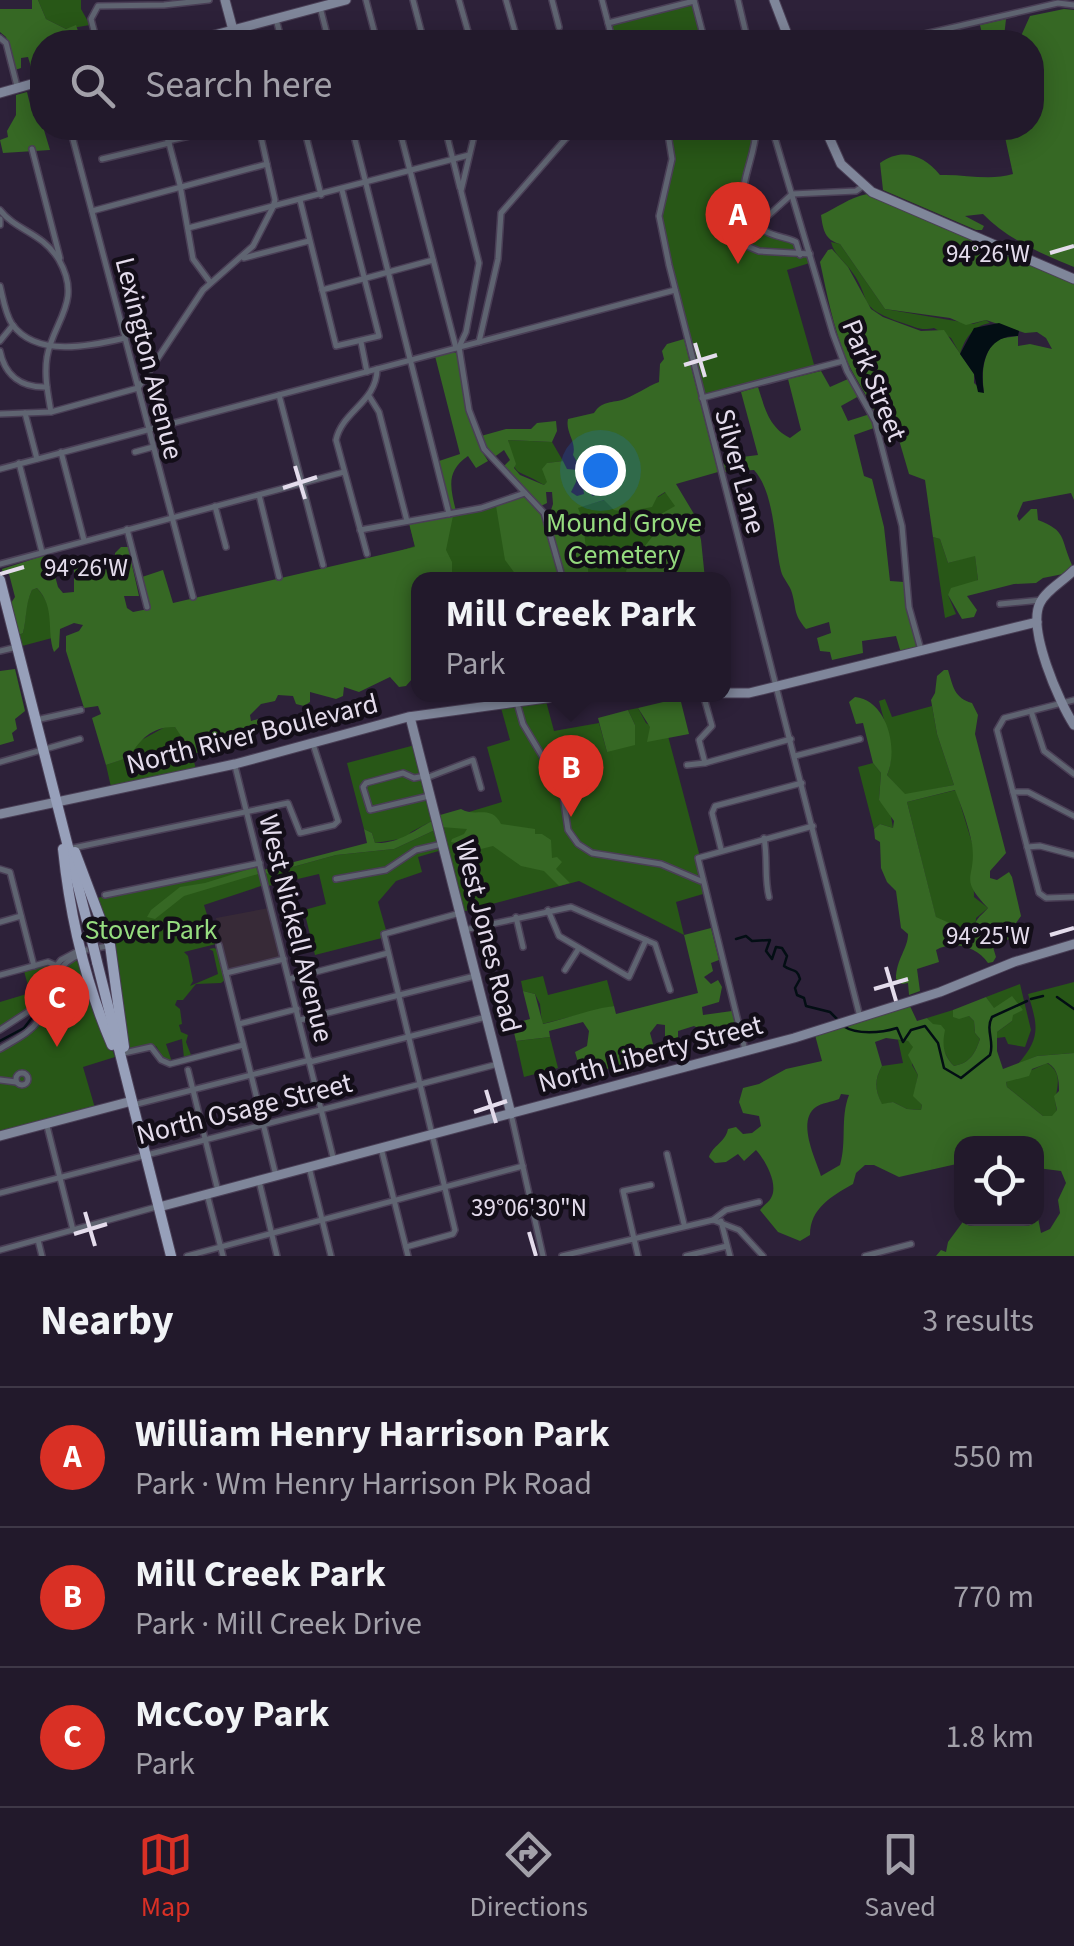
<!DOCTYPE html>
<meta charset="utf-8">
<style>
:root{--surface:#22192b;--page:#2e2637;--text:#f1f3f6;--muted:#a2a0a9;--line:#3f3847;--accent:#d93025}
body{margin:0;font-family:"Source Sans 3",sans-serif;background:var(--page);color:var(--text)}
.controls{position:absolute;right:30px;bottom:30px;display:grid;overflow:hidden;border-radius:20px;box-shadow:0 5px 25px #0003}
.controls button{width:90px;height:90px;display:grid;place-items:center;padding:0;border:0;border-bottom:2px solid var(--line);background:var(--surface);color:var(--text);font:50px sans-serif}
.you{position:absolute;left:600px;top:470px;width:35px;height:35px;margin:-25px;border:8px solid #fff;border-radius:50%;background:#1a73e8;box-shadow:0 0 0 15px #1a73e833}
.badge{display:grid;place-items:center;width:65px;height:65px;border-radius:50%;background:var(--accent);color:#fff;font-size:32px;font-weight:700}
.pin{position:absolute;translate:-50% -82px;filter:drop-shadow(0 2px 5px #0008)}
.pin::after{content:'';position:absolute;top:52px;width:35px;height:30px;background:inherit;clip-path:polygon(0 0,100% 0,50% 100%)}
.popup{position:absolute;left:411px;top:572px;width:320px;height:130px;box-sizing:border-box;display:grid;place-content:center;border-radius:20px;background:var(--surface);filter:drop-shadow(0 2px 8px #0005);font-size:32px;white-space:nowrap;color:var(--muted)}
.popup b{font-size:38px;color:var(--text)}
.popup::after{content:'';position:absolute;left:50%;top:100%;margin-left:-20px;border:20px solid transparent;border-top-color:var(--surface)}
.list{margin:0;padding:0;list-style:none}
h2{display:flex;justify-content:space-between;align-items:center;height:130px;margin:0;padding:0 40px;font-size:42px}
h2 small{font-size:32px;font-weight:400;color:var(--muted)}
.list li{display:grid;grid-template-columns:65px 1fr auto;gap:30px;align-items:center;box-sizing:border-box;height:140px;padding:0 40px;border-top:2px solid var(--line)}
.list b{display:block;font-size:38px;white-space:nowrap}
.list p{margin:0;font-size:32px;white-space:nowrap;color:var(--muted)}
.list em{font-size:32px;font-style:normal;color:var(--muted)}
.icon{flex:none;width:55px;height:55px;fill:none;stroke:currentColor;stroke-width:2;stroke-linecap:round;stroke-linejoin:round}
.map{position:relative;flex:none;width:1074px;height:1256px;overflow:hidden}
.search{position:absolute;background:var(--surface);box-shadow:0 5px 25px #0003;left:30px;right:30px;top:30px;height:110px;display:flex;align-items:center;gap:25px;box-sizing:border-box;padding:0 35px;border-radius:40px;color:var(--muted);font-size:38px}
.sheet{height:550px;background:var(--surface)}
nav{display:flex;justify-content:space-around;align-items:center;box-sizing:border-box;height:140px;border-top:2px solid var(--line);background:var(--surface);font-size:28px;color:var(--muted)}
nav a{display:grid;justify-items:center;gap:5px}
nav .on{color:var(--accent)}
.map>svg:first-child{display:block}
.education{fill:#372a37}
.green{fill:#285717}
.forest{fill:#366824;fill-rule:evenodd}
.water{fill:#030e14}
.lines{fill:none;stroke-linecap:round;stroke-linejoin:round}
.stream{stroke:#030e14;stroke-width:2.5}
.street-casing{stroke:#4a3f56;stroke-width:8}
.secondary-casing{stroke:#4a3f56;stroke-width:11}
.primary-casing{stroke:#4a3f56;stroke-width:12}
.street{stroke:#5f6471;stroke-width:5}
.secondary{stroke:#7f869a;stroke-width:9}
.primary{stroke:#97a0ba;stroke-width:10}
.primary-bridge-casing{stroke:#4a3f56;stroke-width:12;stroke-linecap:butt}
.primary-bridge{stroke:#97a0ba;stroke-width:10}
.ticks{fill:none;stroke:#e4dcec;stroke-width:4}
.labels{text-anchor:middle;stroke-width:9;stroke-linejoin:round;paint-order:stroke}
.street-label{font-size:28px;fill:#e4dcec;stroke:#130e18}
.park-label{font-size:28px;fill:#96dc7f;stroke:#130e18}
.ticks-label{font-size:25px;text-anchor:middle;fill:#e4dcec;stroke:#130e18;stroke-width:9;stroke-linejoin:round;paint-order:stroke}
</style>
<div class="map">
<svg width="1074" height="1256" viewBox="0 0 1074 1256">
<rect width="100%" height="100%" fill="#2d2139"/>
<polygon class="education" points="269,908 281,958 227,970 216,918"/>
<g class="green">
<polygon points="38,0 81,0 81,9 90,25 66,29 46,19"/>
<polygon points="694,1 705,42 613,42 608,23"/>
<path d="M667,128H755C757,189 709,212 796,242L800,255L810,254L813,262L787,270L815,368L702,398L659,216L672,159Z"/>
<path d="M831,242L840,244L885,309L973,324L986,320L990,323C973,326 965,338 960,354L951,338L934,328C920,331 916,327 903,323C852,306 875,300 849,268C841,258 834,254 831,242Z"/>
<path d="M508,440L552,442L563,461L548,463L543,469L548,482L544,485C512,465 517,482 508,440Z"/>
<polygon points="654,486 658,497 666,492 676,506 679,579 418,580 400,551 415,546 409,523 472,512 524,496 544,517"/>
<polygon points="933,537 940,539 948,563 975,555 978,580 948,595 956,614 945,618"/>
<path d="M37,588C50,602 53,619 52,638L22,646L19,635L23,633C27,615 24,607 32,590Z"/>
<path d="M885,699L892,717L932,706L937,734L954,785L905,795L887,775C897,753 884,723 879,701Z"/>
<polygon points="546,701 554,731 599,723 607,752 635,725 628,710 638,708 646,723 668,736 699,853 696,863 703,894 676,902 684,935 579,881 462,912 439,821 502,802 487,747 510,740 501,708"/>
<path d="M165,727H175C186,740 193,754 196,770L111,787L106,765L129,757L136,743Z"/>
<polygon points="415,745 432,821 411,832 406,838 375,843 372,833 364,829 347,763"/>
<polygon points="873,763 881,773 879,800 890,811 893,828 880,824 874,829 858,767"/>
<polygon points="956,790 973,846 974,897 988,908 976,918 975,934 936,918 907,802"/>
<polygon points="435,830 442,850 418,857 422,872 396,881 378,902 386,930 382,938 315,955 304,910 326,904 319,874 268,886 263,870 267,874 336,855 394,849"/>
<polygon points="257,866 264,885 204,905 216,944 184,952 188,956 193,981 190,986 218,974 213,951 209,949 214,948 218,950 225,980 221,983 196,984 183,1000 177,1000 175,1005 180,1009 182,1024 179,1025 181,1032 188,1035 186,1042 191,1055 184,1058 182,1039 166,1044 172,1062 164,1059 156,1046 126,1050 97,898"/>
<path d="M74,959L80,963L115,1057L83,1067L95,1108L0,1134V1051C12,1042 32,1033 39,1021C51,999 51,974 74,959Z"/>
<polygon points="49,965 51,970 32,1007 0,1028 0,1002 30,993 24,971"/>
<polygon points="543,976 548,995 607,980 614,1006 542,1024 540,1004 535,994 523,991 521,981"/>
<path d="M1074,982V1053L1037,1056L1018,1064C1041,1038 1038,1026 1028,994Z"/>
<polygon points="1020,984 1031,1030 1025,1047 1008,1044 1005,1037 997,1038 997,1032 1012,1021 994,1009 986,997"/>
<path d="M953,1010V1017L969,1016L974,1021L975,1033L980,1039C975,1054 970,1063 954,1066C941,1053 941,1032 927,1018Z"/>
<polygon points="550,1037 558,1068 524,1077 516,1041"/>
<path d="M898,1040L908,1041L914,1047L912,1065L918,1075L914,1096L922,1105L921,1110L907,1109L893,1102L882,1105C875,1090 874,1080 882,1066L903,1063Z"/>
<path d="M1047,1063C1068,1076 1051,1094 1057,1110L1053,1117L1043,1116L1007,1087L1006,1082Z"/>
</g>
<g class="forest">
<polygon points="32,0 38,0 46,19 66,29 76,25 79,34 68,38 68,42 42,42 42,78 35,80 28,57 21,58 21,68 15,70 6,37 0,32 0,9 32,9"/>
<path d="M1064,9L1074,10V267C1042,254 1007,239 983,214L965,216L984,226L982,230H976L883,190L880,163C902,147 924,155 940,175C965,174 989,181 1013,174L1003,128H1032V42H984L980,25L1006,19L1004,37L1011,40L1021,36L1030,16Z"/>
<polygon points="27,92 32,112 42,110 42,128 50,128 44,130 50,150 3,153 0,140 8,137 7,131 16,115 16,95"/>
<path d="M867,194L1074,283V500L1071,493L1023,502L1017,516L1019,521L1031,509H1037L1038,520C1067,531 1060,538 1072,565L1068,573L1043,578L1036,583L1014,584L967,596L977,610L974,617L962,619L948,595L951,588L978,580L975,556L948,563L940,539L933,537L925,480L909,474L894,423L879,426C873,402 857,383 847,361C833,327 827,294 820,262L828,250L832,249L848,267L871,309L883,317L921,331L944,330L974,374V383L984,392C981,373 983,353 997,339L1018,336V346L1030,344L1052,349L1046,338L1037,332L1025,333L986,320L966,325L950,318L885,309L840,244C825,240 823,230 821,215C837,208 848,198 867,194Z"/>
<path d="M684,339L718,472L676,484L694,514L701,540L705,579H629L626,571L630,563L642,560L641,551L659,528L661,514L675,506L665,492L657,497L652,507L626,512L614,510L604,500L578,508L583,521L589,579H519L505,560L496,506L524,496L544,517L549,516L553,504L552,492H546L547,503L541,506L502,468L510,460L504,450L493,458L481,436L506,429H531L537,423L556,421L557,431L552,442L508,440L516,464L514,468L520,475L544,485L547,482L542,469L547,463L563,461L567,469L577,470L576,482L571,492L577,496L584,494L582,480L587,477L592,496L601,493L593,458L586,455L585,462H577L573,455C577,442 565,432 568,419L594,413C602,401 610,403 622,400C632,397 648,386 659,382L660,364L664,359L662,351L667,344Z"/>
<path d="M452,352L457,353C473,390 462,422 488,461L476,468L468,456C446,471 450,487 456,511L450,508L439,461L460,454L435,356Z"/>
<path d="M821,371L830,387L848,379L859,396L841,406L848,421L870,414L874,428L854,435L864,476L872,479L884,527L890,581L904,582L907,608L917,649L901,653L896,636L862,641L863,653L832,660L830,652L820,651L817,638L831,633L829,622L806,629C793,613 797,611 792,593C790,585 783,579 781,571C774,542 775,493 754,470L723,472L722,466L726,459L758,455L741,392L758,387C765,409 769,427 790,438L801,430L788,379Z"/>
<path d="M453,516L446,550L452,562V579L418,580V672L406,686L399,687L390,677L359,692L344,687L343,696L336,699L310,692V702L304,706L296,704L293,696L278,695L275,701L261,704L250,715L251,721L258,719L262,727C242,737 236,751 213,734V749L193,754L175,727C154,726 139,739 130,757L106,765L92,718L101,714L98,706L84,708L66,651V636L79,631L83,625L74,623L60,629L59,647L54,652C46,630 56,608 37,588L32,590C25,605 27,617 23,633L19,635L11,603L15,597L9,574H3L2,569L49,554L58,587L63,593L74,592V569L94,563L97,569L107,568L115,562V553L121,547H128L139,596H124L127,608L133,612L148,609L142,577L163,570L173,603L415,547L409,523Z"/>
<polygon points="15,669 25,711 15,719 17,729 12,733 14,741 0,745 0,671"/>
<path d="M944,670H948C953,686 954,698 972,703L978,715L975,734L1006,853L990,871V878L997,880L1009,872L1012,877L1021,916L1013,927L1021,933L993,947L996,957L993,962L988,963C977,947 954,940 936,950L939,962L917,969L920,991L909,995L908,983L902,984L896,979C896,959 908,949 908,934L901,928L896,891L887,882L881,868L880,842L875,839L874,829L880,824L893,828L894,821L879,800L881,773L873,763L863,723L856,724L849,702L855,697C887,700 899,749 887,775L905,794L954,785L937,734L931,700L935,693L937,676ZM955,790C961,805 969,827 972,844C977,880 957,876 988,908C979,918 973,920 974,934L936,917L907,802Z"/>
<polygon points="680,698 689,734 647,742 650,727 638,708"/>
<polygon points="628,710 635,725 635,745 607,752 598,718"/>
<path d="M461,809C475,818 491,804 501,824L535,829V834H542L551,840L552,858L557,857L562,862L556,869L570,883L559,886L544,871L521,866L493,846L481,849L451,842L452,839L464,834L467,829L441,827L440,815Z"/>
<path d="M432,821L435,830L394,849L336,855L267,874L263,870L367,843L364,829L372,833L375,843C398,844 413,831 432,821Z"/>
<polygon points="256,867 258,874 184,896 155,919 147,917 151,910 180,887 205,883"/>
<path d="M711,928L719,960L711,963L713,971L704,977L711,984L718,980L722,987L719,1002L702,1007L703,1015L732,1011L738,1037L721,1041L717,1026L702,1030L694,1026L678,1031V1038L665,1039V1025L657,1024L650,1033L656,1055L582,1076L575,1052L587,1046L589,1031L583,1022L549,1031L550,1037L516,1041L512,1024L530,1019L523,991L535,994L543,1024C566,1019 590,1009 614,1006L616,1014L698,993L684,935Z"/>
<path d="M1012,996L1023,1010L1013,1015L1012,1021L997,1032V1051L1003,1069L1037,1056L1074,1053V1256H936L941,1250L946,1252L948,1242L965,1219L1036,1218L1037,1213L1041,1233L1050,1229L1060,1213L1058,1200L1066,1183L1061,1171L1037,1168L1036,1144H962L961,1163L899,1177L874,1165H865L856,1173L853,1184C832,1196 810,1208 810,1235L800,1241L778,1232L760,1210C764,1205 769,1202 771,1198C779,1184 765,1160 756,1150L744,1161L738,1154L726,1162L715,1163L709,1157C713,1145 725,1143 728,1129L736,1127L743,1134L752,1133L761,1126L759,1116L743,1113L739,1102L743,1088L759,1084L786,1069L822,1061L815,1035L910,1006L917,1021L927,1018L933,1024L941,1025L945,1030C942,1045 943,1055 954,1066C970,1063 975,1054 980,1039L975,1033L974,1021L969,1016L959,1019L953,1017V1010L986,997L994,1008ZM886,1038L908,1041L913,1047L908,1055L918,1075L913,1096L922,1105L921,1110L907,1109L893,1102L882,1104C875,1090 874,1080 882,1066L875,1042ZM1048,1063C1058,1069 1059,1080 1059,1091L1054,1096L1057,1110L1052,1116H1043L1007,1087L1006,1082L1029,1076L1032,1069ZM841,1094L849,1095C840,1118 847,1142 840,1165L821,1176C816,1160 796,1121 816,1107C821,1103 832,1102 839,1099Z"/>
</g>
<path class="water" d="M999,323L1019,331L1018,336C986,335 979,365 984,393L978,392L974,374L960,354L974,328Z"/>
<g class="lines">
<g class="stream">
<path d="M736,939L746,936L752,941L770,940L766,951L772,959L776,947L782,948L787,956L784,966C791,972 797,967 800,979L795,988L797,995L804,998L806,1006L830,1012L837,1019"/>
<polyline points="1057,997 1074,1009"/>
<polyline points="1031,999 1043,996"/>
<path d="M843,1026C857,1035 881,1033 897,1028L903,1042L911,1030L925,1026L938,1043L944,1068L961,1078L990,1055C995,1042 985,1030 992,1017L1027,1001"/>
<polyline points="0,1041 24,1028 44,1002"/>
</g>
<defs>
<g id="street">
<polyline points="366,0 377,42"/>
<polyline points="413,0 424,42"/>
<polyline points="459,0 471,42"/>
<polyline points="506,0 518,42"/>
<polyline points="552,0 559,27"/>
<polyline points="602,0 613,42"/>
<polyline points="694,0 705,42"/>
<polyline points="738,0 748,42"/>
<polyline points="320,7 329,42"/>
<polyline points="276,19 282,42"/>
<polyline points="608,23 694,1"/>
<polyline points="233,30 236,42"/>
<polyline points="0,38 6,43 17,86"/>
<polyline points="97,42 91,19 98,6 164,5 209,0"/>
<polyline points="890,42 1058,3 1074,5"/>
<polyline points="70,128 193,597"/>
<polyline points="165,128 180,185 193,259 210,282"/>
<polyline points="259,128 275,200 273,207"/>
<polyline points="304,128 321,195"/>
<polyline points="352,128 449,514"/>
<polyline points="399,128 456,348"/>
<polyline points="445,128 460,188"/>
<polyline points="476,128 461,191 479,263 466,332 459,347 469,410 484,449 544,513 563,580"/>
<polyline points="667,128 672,159 659,216 669,265 860,1017"/>
<path d="M756,128C757,163 721,207 765,231C775,237 786,237 796,242L800,255"/>
<polyline points="772,128 833,334 847,371 875,421 902,526 909,607 921,650"/>
<polyline points="168,141 223,128"/>
<polyline points="32,149 60,258"/>
<polyline points="102,159 169,143"/>
<polyline points="300,200 336,346 379,336 342,190"/>
<path d="M0,210C16,231 42,232 59,260C83,302 53,321 47,357C44,376 48,394 51,412"/>
<polyline points="92,211 267,164"/>
<polyline points="0,219 0,225"/>
<polyline points="757,226 792,194 856,191 863,186"/>
<polyline points="188,228 469,155"/>
<polyline points="742,244 759,251 810,254"/>
<polyline points="244,258 309,241"/>
<path d="M0,286C3,298 5,313 12,324C36,358 91,346 125,338"/>
<polyline points="322,290 433,260"/>
<polyline points="0,341 13,325"/>
<polyline points="361,342 367,372"/>
<polyline points="479,342 498,259 501,213 575,128"/>
<path d="M0,351C5,376 22,388 47,387"/>
<polyline points="138,388 203,290 253,246 272,209"/>
<polyline points="279,395 323,565"/>
<polyline points="369,396 379,412 407,521"/>
<polyline points="702,398 843,361"/>
<polyline points="25,413 37,459"/>
<polyline points="0,414 51,412 138,388"/>
<polyline points="61,452 84,540"/>
<polyline points="135,452 153,447"/>
<polyline points="19,463 42,552"/>
<polyline points="0,469 675,290"/>
<polyline points="259,495 279,577"/>
<polyline points="215,506 226,547"/>
<polyline points="127,529 147,607"/>
<polyline points="360,530 481,508 525,493"/>
<path d="M367,554L336,440C342,411 377,402 377,369"/>
<polyline points="0,564 344,472"/>
<polyline points="1000,604 1041,600"/>
<polyline points="0,651 17,647"/>
<polyline points="703,694 712,726 699,740 705,763"/>
<polyline points="1074,700 1004,718 997,730 1039,893 1046,898 1074,897"/>
<polyline points="517,703 523,724 562,789 568,830 578,844 592,853 661,864 701,881"/>
<polyline points="1031,711 1044,751 1074,774"/>
<polyline points="36,720 81,710"/>
<polyline points="795,756 860,739"/>
<polyline points="0,762 80,739"/>
<polyline points="687,765 705,763 791,739"/>
<polyline points="235,766 334,1161"/>
<polyline points="425,776 414,778 403,773 366,783 363,787 370,810 429,796"/>
<polyline points="426,778 473,760 481,788"/>
<polyline points="1013,792 1028,792 1074,816"/>
<path d="M764,838C768,859 764,877 769,897"/>
<polyline points="1027,847 1040,846 1074,855"/>
<polyline points="73,848 288,803 300,833 334,825 338,821 313,744"/>
<polyline points="721,849 712,813 715,806 802,783"/>
<polyline points="0,869 10,872 34,966"/>
<polyline points="336,879 386,870 416,850 442,844"/>
<polyline points="105,895 260,863"/>
<polyline points="548,910 559,936 629,977 646,940"/>
<polyline points="516,917 523,947"/>
<polyline points="0,922 21,916"/>
<polyline points="464,930 571,907 655,944 670,990"/>
<polyline points="219,945 276,1176"/>
<polyline points="565,970 579,948"/>
<polyline points="226,973 284,959"/>
<polyline points="0,975 48,962 55,965"/>
<polyline points="289,979 388,953"/>
<polyline points="300,1020 475,976"/>
<polyline points="239,1024 297,1009"/>
<polyline points="0,1030 32,1009 49,975 61,960 76,952 107,946"/>
<path d="M0,1049C14,1040 29,1034 39,1020C56,997 48,968 79,955"/>
<polyline points="745,1050 698,858 813,826"/>
<polyline points="124,1053 151,1047 161,1060 170,1064 243,1045"/>
<polyline points="310,1062 486,1017"/>
<polyline points="188,1070 218,1191"/>
<circle cx="22" cy="1079" r="6"/>
<polyline points="0,1080 16,1082"/>
<polyline points="133,1105 310,1060"/>
<polyline points="511,1114 543,1256"/>
<polyline points="47,1126 73,1230"/>
<polyline points="381,1148 408,1256"/>
<polyline points="667,1154 684,1224"/>
<polyline points="309,1167 331,1256"/>
<polyline points="259,1181 277,1256"/>
<polyline points="0,1193 498,1064"/>
<polyline points="207,1194 223,1256"/>
<polyline points="713,1220 726,1210 759,1202"/>
<polyline points="721,1221 730,1256"/>
<polyline points="38,1240 42,1256"/>
<polyline points="406,1247 453,1234 455,1230 384,934 460,913"/>
<polyline points="0,1250 156,1207"/>
<polyline points="187,1256 523,1166"/>
<polyline points="562,1256 713,1220 739,1230 763,1256"/>
<polyline points="638,1256 623,1191 651,1185"/>
<polyline points="686,1256 727,1246"/>
<polyline points="865,1256 911,1244"/>
</g>
<g id="secondary">
<polyline points="225,0 233,30"/>
<polyline points="774,0 790,42"/>
<polyline points="188,42 346,0"/>
<polyline points="0,93 42,81"/>
<polyline points="825,128 841,164 872,192 1074,279"/>
<path d="M1074,570C1064,581 1046,590 1040,603C1027,629 1059,702 1074,725"/>
<polyline points="724,693 749,693 1037,622"/>
<polyline points="410,717 511,1114"/>
<polyline points="0,814 235,764 408,717 576,694"/>
<polyline points="0,1136 132,1101"/>
<polyline points="159,1207 794,1038 940,992 1014,962 1074,944"/>
</g>
<g id="primary">
<polyline points="0,580 91,937"/>
<path d="M63,849C70,917 85,982 112,1045"/>
<polyline points="75,852 110,945 124,1047"/>
<polyline points="97,962 171,1256"/>
</g>
</defs>
<use href="#street" class="street-casing"/>
<use href="#secondary" class="secondary-casing"/>
<use href="#primary" class="primary-casing"/>
<use href="#street" class="street"/>
<use href="#secondary" class="secondary"/>
<use href="#primary" class="primary"/>
<defs>
<polyline id="primary-bridge" points="91,937 97,962"/>
</defs>
<use href="#primary-bridge" class="primary-bridge-casing"/>
<use href="#primary-bridge" class="primary-bridge"/>
</g>
<path class="ticks" d="M1050,253L1074,246M695,343L705,377M684,365L717,355M295,466L305,499M283,488L317,477M0,574L24,567M1050,935L1074,928M886,967L896,1001M874,989L908,979M486,1090L496,1123M474,1112L507,1101M85,1212L95,1246M529,1232L536,1256M74,1234L107,1224"/>
<g class="labels">
<g class="street-label">
<text transform="translate(150 358) rotate(76)" y="10">Lexington Avenue</text>
<text transform="translate(875 380) rotate(68)" y="10">Park Street</text>
<text transform="translate(741 471) rotate(75)" y="10">Silver Lane</text>
<text transform="translate(252 733) rotate(-14)" y="10">North River Boulevard</text>
<text transform="translate(297 928) rotate(76)" y="10">West Nickell Avenue</text>
<text transform="translate(489 936) rotate(76)" y="10">West Jones Road</text>
<text transform="translate(650 1053) rotate(-15)" y="10">North Liberty Street</text>
<text transform="translate(244 1108) rotate(-14)" y="10">North Osage Street</text>
</g>
<g class="park-label">
<text x="624" y="532">Mound Grove<tspan x="624" dy="32">Cemetery</tspan></text>
<text x="151" y="939">Stover Park</text>
</g>
</g>
<g class="ticks-label">
<text x="988" y="262">94°26'W</text>
<text x="86" y="576">94°26'W</text>
<text x="988" y="944">94°25'W</text>
<text x="529" y="1216">39°06'30"N</text>
</g>
</svg>
<div class="controls">
<button><svg class="icon" aria-label="locate" viewBox="0 0 24 24"><circle cx="12" cy="12" r="6"/><path d="M12 2v4M12 18v4M2 12h4M18 12h4"/></svg></button>
</div>
<div class="you"></div>
<div class="pin badge" style="left:738px;top:264px">A</div>
<div class="pin badge" style="left:571px;top:817px">B</div>
<div class="popup"><b>Mill Creek Park</b>Park</div>
<div class="pin badge" style="left:57px;top:1047px">C</div>
<div class="search"><svg class="icon" aria-label="search" viewBox="0 0 24 24"><circle cx="10" cy="10" r="6"/><path d="M15 15l6 6"/></svg>Search here</div>
</div>
<section class="sheet">
<h2>Nearby<small>3 results</small></h2>
<ul class="list">
<li><span class="badge">A</span><div><b>William Henry Harrison Park</b><p>Park · Wm Henry Harrison Pk Road</p></div><em>550 m</em></li>
<li><span class="badge">B</span><div><b>Mill Creek Park</b><p>Park · Mill Creek Drive</p></div><em>770 m</em></li>
<li><span class="badge">C</span><div><b>McCoy Park</b><p>Park</p></div><em>1.8 km</em></li>
</ul>
</section>
<nav>
<a class="on"><svg class="icon" aria-label="map" viewBox="0 0 24 24"><path d="M3 6l6-2 6 2 6-2v14l-6 2-6-2-6 2zM9 4v14M15 6v14"/></svg>Map</a>
<a><svg class="icon" aria-label="directions" viewBox="0 0 24 24"><path d="M12 3l9 9-9 9-9-9zM9 14v-3h6M13 9l2 2-2 2"/></svg>Directions</a>
<a><svg class="icon" aria-label="saved" viewBox="0 0 24 24"><path d="M7 4h10v16l-5-4-5 4z"/></svg>Saved</a>
</nav>
